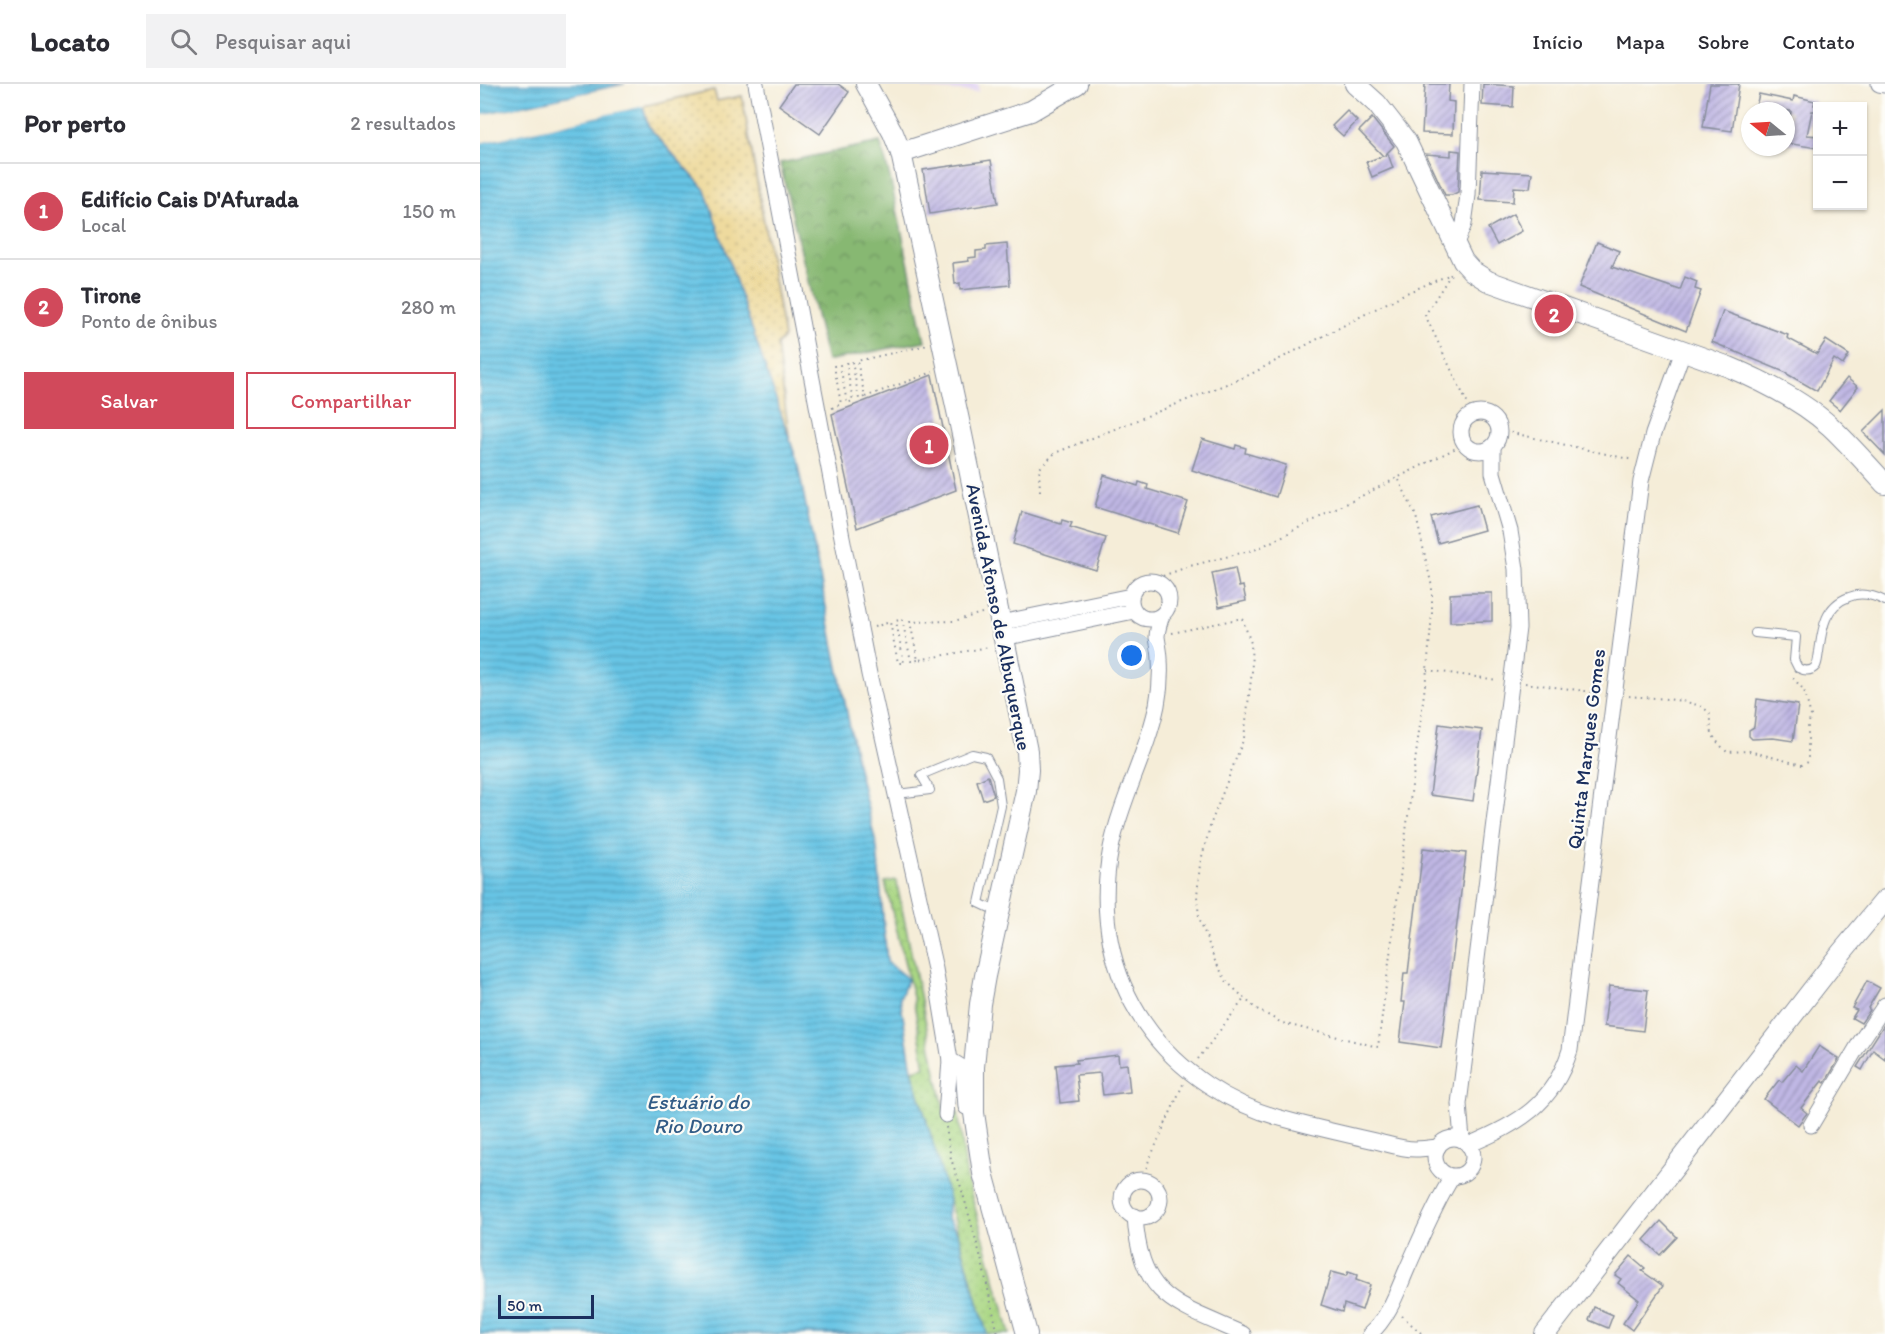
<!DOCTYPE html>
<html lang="pt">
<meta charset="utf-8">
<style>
:root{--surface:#fff;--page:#f2f2f3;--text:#2b2b33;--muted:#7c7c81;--line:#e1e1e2;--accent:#d1495b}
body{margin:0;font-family:Itim,sans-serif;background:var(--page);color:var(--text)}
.controls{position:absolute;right:18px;top:18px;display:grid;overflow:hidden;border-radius:0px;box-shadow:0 2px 4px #0004}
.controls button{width:54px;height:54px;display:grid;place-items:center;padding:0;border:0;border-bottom:2px solid var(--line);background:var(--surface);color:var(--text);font:30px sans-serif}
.compass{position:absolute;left:1261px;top:18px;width:54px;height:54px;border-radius:50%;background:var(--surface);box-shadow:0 2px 4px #0004;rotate:288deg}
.scale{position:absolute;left:18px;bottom:15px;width:96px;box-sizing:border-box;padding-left:6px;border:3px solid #1b2f5e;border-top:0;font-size:16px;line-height:21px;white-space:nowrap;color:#1b2f5e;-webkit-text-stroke:4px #fdfcf7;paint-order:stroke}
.you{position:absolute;left:652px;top:572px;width:21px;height:21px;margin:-15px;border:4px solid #fff;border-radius:50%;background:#1a73e8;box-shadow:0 0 0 9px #1a73e833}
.badge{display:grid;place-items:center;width:39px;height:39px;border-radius:50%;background:var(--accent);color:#fff;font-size:20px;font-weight:700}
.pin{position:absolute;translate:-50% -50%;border:3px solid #fff;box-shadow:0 2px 6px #0006}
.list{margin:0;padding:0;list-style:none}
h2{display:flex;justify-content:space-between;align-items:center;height:78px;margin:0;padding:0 24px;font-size:26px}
h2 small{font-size:20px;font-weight:400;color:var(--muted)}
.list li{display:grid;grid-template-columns:39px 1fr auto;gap:18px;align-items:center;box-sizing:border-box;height:96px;padding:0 24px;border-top:2px solid var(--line)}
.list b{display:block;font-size:22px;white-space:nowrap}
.list p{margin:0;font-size:20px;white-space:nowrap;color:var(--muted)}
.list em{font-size:20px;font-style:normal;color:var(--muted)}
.actions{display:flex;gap:12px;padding:18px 24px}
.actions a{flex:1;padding:14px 0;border:2px solid var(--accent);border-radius:0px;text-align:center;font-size:21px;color:var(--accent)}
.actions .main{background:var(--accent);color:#fff}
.icon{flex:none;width:33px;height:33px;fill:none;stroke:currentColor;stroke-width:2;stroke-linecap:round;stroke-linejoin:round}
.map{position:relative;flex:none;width:1405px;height:1250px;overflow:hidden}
header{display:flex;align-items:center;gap:36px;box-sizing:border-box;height:84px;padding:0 30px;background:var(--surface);border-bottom:2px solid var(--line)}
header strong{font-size:28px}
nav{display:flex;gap:33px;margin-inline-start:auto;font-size:21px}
.search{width:420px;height:54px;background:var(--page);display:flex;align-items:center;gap:15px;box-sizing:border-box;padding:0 21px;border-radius:0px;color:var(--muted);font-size:22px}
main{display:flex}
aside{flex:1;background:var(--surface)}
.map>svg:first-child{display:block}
.built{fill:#e2d4f3}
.forest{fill:url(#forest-crowns);stroke:#517468;stroke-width:1.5}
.sand{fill:url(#sand-dots);stroke:#84847e;stroke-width:1.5}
.park{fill:url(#park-dots);stroke:#628371;stroke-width:1.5}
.water{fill:url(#water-rules);stroke:#417aa2;stroke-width:1.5}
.pier{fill:#f5edd8}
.building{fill:url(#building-hatch)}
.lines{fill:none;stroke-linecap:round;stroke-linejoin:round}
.lane-casing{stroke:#888e9b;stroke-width:10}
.street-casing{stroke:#888e9b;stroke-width:17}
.secondary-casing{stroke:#888e9b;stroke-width:22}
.path{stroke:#888e9b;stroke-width:2;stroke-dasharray:1.5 4.5;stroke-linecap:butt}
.lane{stroke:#fff;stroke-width:8}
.street{stroke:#fff;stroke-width:15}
.secondary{stroke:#fff;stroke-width:20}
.labels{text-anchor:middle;stroke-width:4.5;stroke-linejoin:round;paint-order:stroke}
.street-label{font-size:20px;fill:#1b2f5e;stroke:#fdfcf7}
.water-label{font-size:21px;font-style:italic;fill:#325c86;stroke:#fdfcf7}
</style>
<header>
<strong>Locato</strong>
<div class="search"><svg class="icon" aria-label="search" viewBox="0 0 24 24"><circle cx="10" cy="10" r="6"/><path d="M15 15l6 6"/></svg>Pesquisar aqui</div>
<nav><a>Início</a><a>Mapa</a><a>Sobre</a><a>Contato</a></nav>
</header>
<main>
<aside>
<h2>Por perto<small>2 resultados</small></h2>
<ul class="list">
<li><span class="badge">1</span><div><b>Edifício Cais D'Afurada</b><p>Local</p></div><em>150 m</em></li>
<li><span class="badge">2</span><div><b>Tirone</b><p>Ponto de ônibus</p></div><em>280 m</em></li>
</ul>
<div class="actions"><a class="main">Salvar</a><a>Compartilhar</a></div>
</aside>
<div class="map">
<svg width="1405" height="1250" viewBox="0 0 1405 1250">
<defs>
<pattern id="forest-crowns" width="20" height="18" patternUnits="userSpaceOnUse" patternTransform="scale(1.5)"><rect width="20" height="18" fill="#87b872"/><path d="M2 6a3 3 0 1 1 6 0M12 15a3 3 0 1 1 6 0" fill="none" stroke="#6e9661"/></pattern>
<pattern id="sand-dots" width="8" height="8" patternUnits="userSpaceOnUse" patternTransform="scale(1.5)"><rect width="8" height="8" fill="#eeda9e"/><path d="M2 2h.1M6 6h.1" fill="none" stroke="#ccbb8a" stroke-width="1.8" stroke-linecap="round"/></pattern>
<pattern id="park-dots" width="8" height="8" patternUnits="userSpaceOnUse" patternTransform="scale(1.5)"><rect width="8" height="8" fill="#aad784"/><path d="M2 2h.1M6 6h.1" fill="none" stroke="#92b974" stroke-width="1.8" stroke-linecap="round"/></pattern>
<pattern id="water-rules" width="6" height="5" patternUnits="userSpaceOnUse" patternTransform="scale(1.5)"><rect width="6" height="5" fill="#67c5e5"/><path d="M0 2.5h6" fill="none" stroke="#54a0bd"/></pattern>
<pattern id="building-hatch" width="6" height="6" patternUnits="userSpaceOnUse" patternTransform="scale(1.5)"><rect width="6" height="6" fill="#c0b7e4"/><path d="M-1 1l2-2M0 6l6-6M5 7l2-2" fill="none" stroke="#9b95bc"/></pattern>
</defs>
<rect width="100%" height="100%" fill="#fdfcf7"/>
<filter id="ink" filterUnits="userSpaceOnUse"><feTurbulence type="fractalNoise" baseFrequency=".0167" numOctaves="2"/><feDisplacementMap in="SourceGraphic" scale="12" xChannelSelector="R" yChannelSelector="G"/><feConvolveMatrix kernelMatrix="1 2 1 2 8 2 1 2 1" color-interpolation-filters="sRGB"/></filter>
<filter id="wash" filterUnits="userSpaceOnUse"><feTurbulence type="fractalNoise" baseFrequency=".008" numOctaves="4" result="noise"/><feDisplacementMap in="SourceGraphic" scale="24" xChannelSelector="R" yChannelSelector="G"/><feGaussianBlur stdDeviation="1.35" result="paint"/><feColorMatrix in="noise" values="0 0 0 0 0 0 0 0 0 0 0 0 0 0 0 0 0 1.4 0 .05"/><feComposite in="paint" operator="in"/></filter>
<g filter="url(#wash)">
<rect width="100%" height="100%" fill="#f5edd8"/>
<polygon class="built" points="443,0 499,0 498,8 443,5"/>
<polygon class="forest" points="400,58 410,93 445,257 347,277 300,79"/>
<polygon class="sand" points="234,6 237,17 262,12 304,253 297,261 310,359 225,106 168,42 163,22"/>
<polygon class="park" points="416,796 465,1031 478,1028 487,1095 530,1250 507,1250 432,986 445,983 433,913 405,798"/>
<g class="water">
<polygon points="0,0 145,0 0,31"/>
<polygon points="163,22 168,42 225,106 317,377 378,684 397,764 407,878 428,895 420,914 432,986 469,1115 467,1133 478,1150 507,1250 0,1250 0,59"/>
</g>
<g class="pier">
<polygon points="148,0 145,3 0,34 0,31"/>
<polygon points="162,19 165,22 0,59 0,56"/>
</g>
<g id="blocks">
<g class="building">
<polygon points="314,0 358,0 369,8 340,50 299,21"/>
<polygon points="945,0 969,0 968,17 974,18 973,50 942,49"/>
<polygon points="1003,0 1034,2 1033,23 1002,21"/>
<polygon points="1230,0 1259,0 1252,47 1223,43"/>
<polygon points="1279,10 1313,17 1314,12 1335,17 1334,21 1339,22 1338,27 1332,27 1327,51 1338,52 1336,64 1306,59 1311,27 1275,27"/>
<polygon points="867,27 877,37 863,52 852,42"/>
<polygon points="892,34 914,62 904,72 908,70 913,84 892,93 886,78 903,72 879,47"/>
<polygon points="971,66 980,67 978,108 972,111 965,111 946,70 971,72"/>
<polygon points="511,76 518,119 450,130 443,86"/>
<polygon points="1002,86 1052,89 1050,104 1034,103 1033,118 1000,116"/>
<polygon points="1033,130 1042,147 1017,161 1008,144"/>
<polygon points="1117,158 1139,167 1132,183 1200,206 1205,193 1217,198 1215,205 1221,207 1206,247 1099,203"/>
<polygon points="527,160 530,201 480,206 480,199 475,200 473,179 489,177 488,174 496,173 496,167 506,166 506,162"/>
<polygon points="1243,227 1308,251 1307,254 1337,270 1346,256 1369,271 1363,281 1354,275 1337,307 1307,290 1307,289 1232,258"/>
<polygon points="452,291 476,406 377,444 352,330"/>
<polygon points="1367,294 1378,303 1360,326 1349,317"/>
<polygon points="1405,326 1405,371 1383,348"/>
<polygon points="722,355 755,365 756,361 766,364 765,369 806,381 796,413 712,386"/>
<polygon points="624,391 658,402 659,398 668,401 667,405 708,418 698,449 615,423"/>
<polygon points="997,421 1004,446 958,459 951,433"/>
<polygon points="542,428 581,440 582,436 592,439 590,443 626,454 616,486 533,460"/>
<polygon points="755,484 759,503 763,502 766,517 739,523 732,489"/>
<polygon points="990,509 1012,509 1012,537 970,538 970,510"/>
<polygon points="1277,615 1318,621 1313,657 1293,654 1272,655 1269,652 1269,646 1274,643"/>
<polygon points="959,640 1002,646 993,717 950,711"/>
<polygon points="508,692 514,712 503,716 497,697"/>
<polygon points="943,764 986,769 961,964 920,958 925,918 921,918 924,889 928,889"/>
<polygon points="1387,897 1400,904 1388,924 1390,926 1381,939 1372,934 1377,926 1372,924"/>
<polygon points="1129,902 1168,906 1163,947 1124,942"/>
<polygon points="1405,939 1405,975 1393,966 1382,986 1377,983"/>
<polygon points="1339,962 1359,975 1345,999 1342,997 1321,1024 1327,1029 1318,1041 1284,1015 1299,996 1302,998 1316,981 1323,987"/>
<polygon points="638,971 639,981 647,980 650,1008 623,1011 620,989 596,991 599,1017 580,1019 576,981 597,979 596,976"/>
<polygon points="1181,1137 1197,1153 1180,1171 1164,1156"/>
<polygon points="1151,1172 1165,1184 1162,1187 1183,1202 1152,1246 1143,1239 1159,1216 1138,1199 1141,1195 1135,1191"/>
<polygon points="851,1188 866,1192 868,1188 877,1191 876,1196 890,1201 882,1226 864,1220 862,1228 841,1221"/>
<polygon points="1114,1223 1133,1231 1128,1244 1109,1236"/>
</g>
</g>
</g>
<g filter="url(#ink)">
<use href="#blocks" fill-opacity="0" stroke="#888e9b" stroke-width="1.5"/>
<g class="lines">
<defs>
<g id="lane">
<path d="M1275,549L1316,553L1314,576L1318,584C1324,587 1331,588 1336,582C1338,578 1338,573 1339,568C1342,546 1344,522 1369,513C1381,508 1393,511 1405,517"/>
<polyline points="417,710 450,706 441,691 492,670 506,673 517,694 521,722 499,819 518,828"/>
</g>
<g id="street">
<polyline points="276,0 362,453 389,590 455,885 470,976 483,984 486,1023"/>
<polyline points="1399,0 1405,1"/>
<polyline points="976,159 984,140 988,111 992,0"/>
<circle cx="1000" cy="348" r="19"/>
<circle cx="670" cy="516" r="19"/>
<path d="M682,531C680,538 677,546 677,553C678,561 680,568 680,576C681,591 680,606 677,621C667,670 641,715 631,764C605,897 686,1008 815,1038C842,1045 868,1051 895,1057C908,1060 922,1065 935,1065C942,1065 950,1064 958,1063"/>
<polyline points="520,539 651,512"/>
<polyline points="523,554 654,527"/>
<polyline points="466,1031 470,976"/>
<polyline points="1331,1041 1379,960 1405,921"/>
<circle cx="974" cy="1073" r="19"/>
<polyline points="982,1056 979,1020 1038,544 1036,485 1030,447 1013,389 1013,363"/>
<path d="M988,1061C1038,1040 1073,1021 1090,966L1161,397L1173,350L1203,267"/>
<circle cx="661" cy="1115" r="19"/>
<path d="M655,1132C660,1215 696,1220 763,1250"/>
<path d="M890,1250C909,1233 917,1208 927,1185C941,1154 954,1122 972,1093"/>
</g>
<g id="secondary">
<polyline points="386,0 413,49 421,69 479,336 547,667 548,686 546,707 505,892 500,920 494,983 494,1029 503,1089 547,1250"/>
<path d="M875,0L897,20L926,57L983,177L992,187L1008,197L1249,283C1285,298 1321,316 1350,342C1369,360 1387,380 1405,400"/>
<polyline points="421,69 551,27 597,0"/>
<polyline points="1065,1250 1361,869 1405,816"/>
</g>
</defs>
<use href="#lane" class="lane-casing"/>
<use href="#street" class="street-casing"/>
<use href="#secondary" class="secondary-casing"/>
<g class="path">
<polyline points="385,313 453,288"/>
<polyline points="352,324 361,320 354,282 360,281 367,319 373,317 366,279 372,278 379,315 385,313 377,277 448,261"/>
<polyline points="1019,346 1153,376"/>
<polyline points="560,407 559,385 575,369 769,291 922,211 971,190 945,231 993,331"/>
<polyline points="666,498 710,482 777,465 984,360"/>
<polyline points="502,529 474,537 430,538 438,576 509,563"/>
<polyline points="394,543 410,538 418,579 424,579 416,537 422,535 431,577 438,576"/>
<polyline points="692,549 762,534 771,559 772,587 764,654 731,739 720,780 717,812 719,833 735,877 747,898 775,924 802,939 898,963 947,586 952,529 952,503 936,432 918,394"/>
<polyline points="947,586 1018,596"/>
<polyline points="1045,599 1120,609"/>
<path d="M1149,612C1166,614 1224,614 1230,631C1232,635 1230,640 1231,645C1233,655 1240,661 1247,668L1269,667L1322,681L1328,678V641L1331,632L1324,606L1310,591"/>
<polyline points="718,975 764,915"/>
<polyline points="466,1043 471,1075 481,1103 501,1174 518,1250"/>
<polyline points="665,1096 667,1081 704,998"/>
<polyline points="922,1232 942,1250"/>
</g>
<use href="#lane" class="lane"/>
<use href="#street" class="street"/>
<use href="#secondary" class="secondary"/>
</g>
</g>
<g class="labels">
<g class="street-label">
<text transform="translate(519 533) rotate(79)" y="7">Avenida Afonso de Albuquerque</text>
<text transform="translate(1106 665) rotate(-83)" y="7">Quinta Marques Gomes</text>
</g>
<g class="water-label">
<text x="218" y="1025">Estuário do<tspan x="218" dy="24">Rio Douro</tspan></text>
</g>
</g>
</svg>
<div class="controls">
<button>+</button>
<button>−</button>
</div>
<svg class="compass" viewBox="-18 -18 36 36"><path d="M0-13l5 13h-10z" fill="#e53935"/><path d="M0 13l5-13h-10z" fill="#7c7c81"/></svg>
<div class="scale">50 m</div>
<div class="you"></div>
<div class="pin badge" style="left:449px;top:361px">1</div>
<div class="pin badge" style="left:1074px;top:230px">2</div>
</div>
</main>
